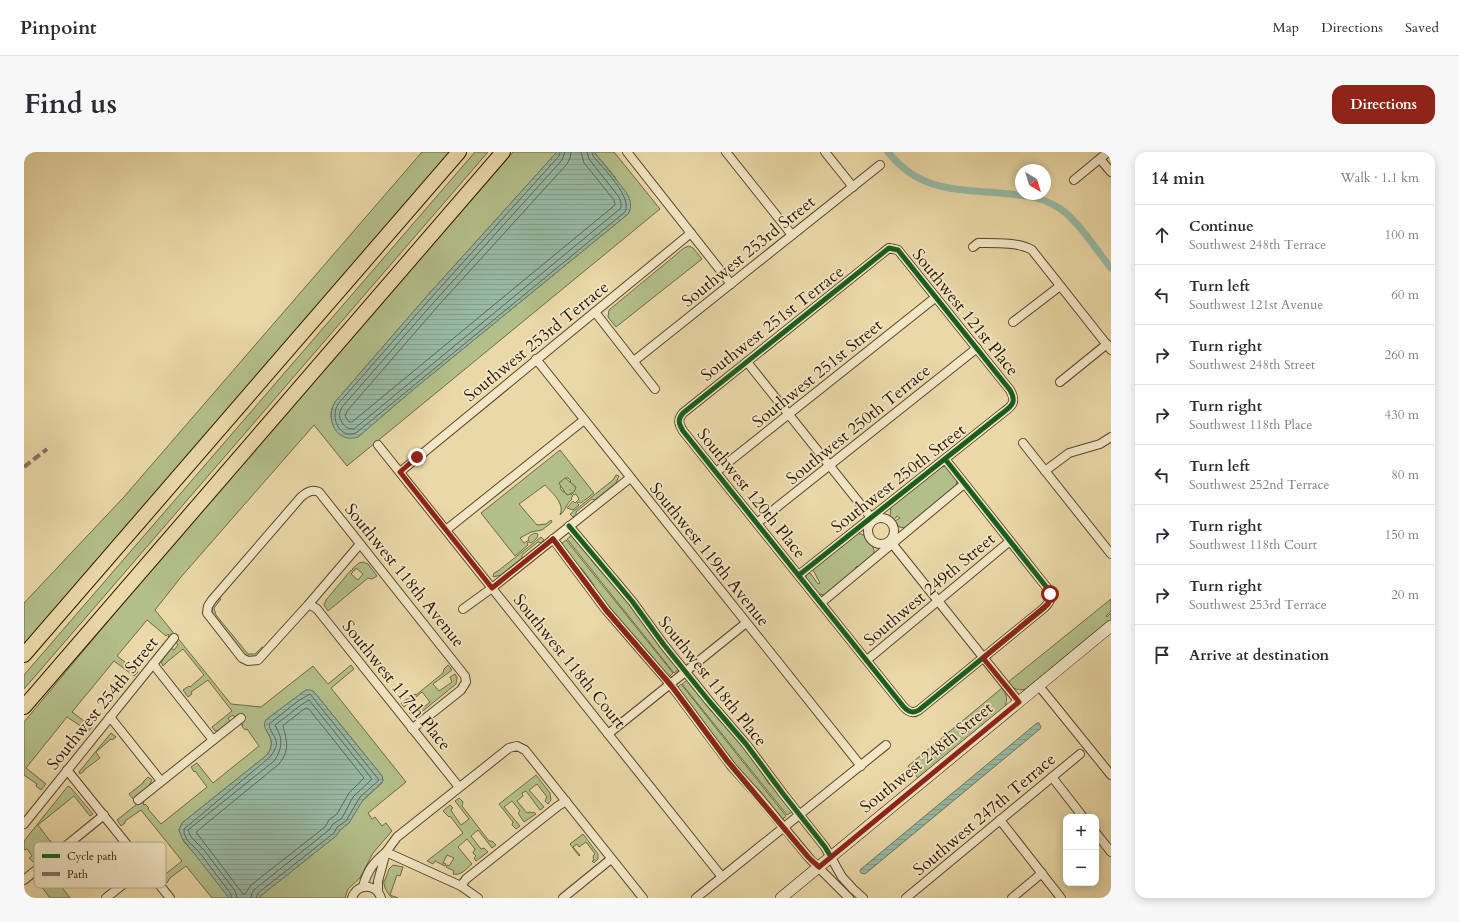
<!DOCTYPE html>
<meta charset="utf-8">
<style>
:root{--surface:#fff;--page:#f7f7f7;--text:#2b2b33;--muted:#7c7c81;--line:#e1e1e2;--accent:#8f2418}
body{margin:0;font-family:Cardo,serif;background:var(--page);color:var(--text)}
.controls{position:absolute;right:12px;bottom:12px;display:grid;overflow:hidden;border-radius:8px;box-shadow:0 2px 10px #0003}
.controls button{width:36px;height:36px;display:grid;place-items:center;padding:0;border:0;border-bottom:1px solid var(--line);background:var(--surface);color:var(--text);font:20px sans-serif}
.compass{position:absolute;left:991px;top:12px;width:36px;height:36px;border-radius:50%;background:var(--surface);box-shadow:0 2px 10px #0003;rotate:142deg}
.stop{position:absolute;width:12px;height:12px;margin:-9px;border:3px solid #8f2418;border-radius:50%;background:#fff}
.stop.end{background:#8f2418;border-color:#fff;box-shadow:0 1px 4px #0008}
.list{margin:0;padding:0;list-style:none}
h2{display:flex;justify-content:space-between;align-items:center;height:52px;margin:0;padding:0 16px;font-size:17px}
h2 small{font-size:13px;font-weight:400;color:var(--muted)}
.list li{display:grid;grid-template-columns:26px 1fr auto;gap:12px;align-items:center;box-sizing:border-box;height:60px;padding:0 16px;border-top:1px solid var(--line)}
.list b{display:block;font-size:15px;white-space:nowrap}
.list p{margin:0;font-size:13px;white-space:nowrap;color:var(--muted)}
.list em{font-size:13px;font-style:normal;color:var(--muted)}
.icon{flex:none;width:22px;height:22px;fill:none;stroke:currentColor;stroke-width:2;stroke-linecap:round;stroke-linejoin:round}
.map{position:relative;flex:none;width:1087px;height:746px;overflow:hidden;border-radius:12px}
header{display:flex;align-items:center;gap:24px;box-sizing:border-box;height:56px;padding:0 20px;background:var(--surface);border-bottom:1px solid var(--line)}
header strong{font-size:19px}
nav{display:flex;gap:22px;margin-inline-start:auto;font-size:14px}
.intro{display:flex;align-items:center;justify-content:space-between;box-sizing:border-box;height:96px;padding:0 24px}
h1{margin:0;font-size:28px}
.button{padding:10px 18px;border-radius:12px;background:var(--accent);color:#fff;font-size:14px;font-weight:700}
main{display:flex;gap:24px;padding:0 24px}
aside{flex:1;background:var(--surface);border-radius:12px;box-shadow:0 2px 10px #0003}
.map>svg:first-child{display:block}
.green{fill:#b3bf8a;stroke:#706945}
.park{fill:url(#park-dots);stroke:#706945}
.water{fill:url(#water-rules);stroke:#6d7764}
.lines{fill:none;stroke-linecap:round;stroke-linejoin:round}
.shore{stroke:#626653;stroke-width:1}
.canal{stroke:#98baa6;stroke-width:7}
.street-casing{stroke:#5c442a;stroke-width:10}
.secondary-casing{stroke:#2d1300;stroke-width:12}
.highway-casing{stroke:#2d1300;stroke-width:16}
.street{stroke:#f1e6c6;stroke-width:8}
.secondary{stroke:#f1e6c6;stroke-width:11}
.highway{stroke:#ead8a7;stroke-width:14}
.quiet{stroke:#8d6e63;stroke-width:4;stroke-dasharray:8 4;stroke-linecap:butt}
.cycleway-casing{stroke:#f1e6c6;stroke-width:8}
.cycleway{stroke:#1b5e20;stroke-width:5}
.route{stroke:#8f2418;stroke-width:5}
.labels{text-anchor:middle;stroke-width:3.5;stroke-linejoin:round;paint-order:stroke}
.street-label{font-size:17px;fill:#2d1300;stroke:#f1e6c6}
.key{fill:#f1e6c6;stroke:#b6a78b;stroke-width:1}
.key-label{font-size:11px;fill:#2d1300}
</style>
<header>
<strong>Pinpoint</strong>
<nav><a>Map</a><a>Directions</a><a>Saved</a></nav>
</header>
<div class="intro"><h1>Find us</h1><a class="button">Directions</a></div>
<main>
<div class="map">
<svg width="1087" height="746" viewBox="0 0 1087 746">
<defs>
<pattern id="park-dots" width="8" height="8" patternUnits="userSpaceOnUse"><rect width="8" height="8" fill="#b3bf8a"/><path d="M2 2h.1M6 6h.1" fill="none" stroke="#9aa375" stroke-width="1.8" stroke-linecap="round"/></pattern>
<pattern id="water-rules" width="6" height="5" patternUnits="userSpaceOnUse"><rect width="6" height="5" fill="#98baa6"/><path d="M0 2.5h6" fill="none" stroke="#839f8d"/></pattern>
</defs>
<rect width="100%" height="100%" fill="#ead8a7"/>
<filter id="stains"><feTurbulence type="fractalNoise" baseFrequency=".005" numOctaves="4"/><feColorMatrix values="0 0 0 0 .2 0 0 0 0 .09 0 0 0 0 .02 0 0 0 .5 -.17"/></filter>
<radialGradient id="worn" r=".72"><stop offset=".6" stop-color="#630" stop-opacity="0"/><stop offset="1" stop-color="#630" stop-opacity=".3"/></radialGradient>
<g class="green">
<polygon points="398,0 426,0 0,492 0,451 99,346"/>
<polygon points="451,0 464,0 0,537 0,523"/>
<path d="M489,0H533L403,144L311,250C304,262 307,270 314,281L334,285L385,241L604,62L606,58L591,25L570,0H590L636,57L323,314L290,273L157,425L131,458L207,552L237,555L289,514L304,532L327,513L330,517L307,536L382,630L344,661L348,667L351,665L358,674L362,671L368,679L349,701L336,726L324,737L321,746H234L312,684L316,678L325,671L336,651L358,631L359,628L358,624L291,541L289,539L282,538L243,567C234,579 256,584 243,603L158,671L155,678L160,690L173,704L205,746H188L162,714L146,726L143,731L138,725L158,709L117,658L101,669V671L97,674L93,668L113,652L105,642L119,631V630L124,625L128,628L118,649L120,651L119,652L120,653L121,652L125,656L124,657L137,672L183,635L171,619L170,620L167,615L173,611L189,631L235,594L223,577L221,578L218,574L219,572L217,573L209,563L204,566L206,570L196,578L191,579L188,575L208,559L184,528L167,540L168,542L164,545L159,538L165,534L166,535L180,523L159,497L143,510L139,514L137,510L147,496L150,498L154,493L152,490L154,488L148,484L146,486L144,485L145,483L144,482L142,484L123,468L93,504L114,520L110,524L90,509L48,560L68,575L63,581L58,575L43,565L2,616L22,632L17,638L12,634L13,632L0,623V570L120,426Z"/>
<polygon points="665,94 669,96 678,107 592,175 584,165 585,158 660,96"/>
<path d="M536,298L570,341L557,351L555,350L553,351L555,353L549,358L543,356L549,349L551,351L555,347L552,342L550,343L548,341L551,338L546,330L547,329L544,326H541L536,336L539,340L541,339L543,342H547L549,344L547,346L548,347C542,352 542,358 536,363C541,351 528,341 521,333L495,352L513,373L522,372L527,368L528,370L518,378L507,380L496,386L500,391L505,388L504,386C506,383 510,380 514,382L513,386L507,391L505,390L503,391L504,393L491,404L457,361Z"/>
<polygon points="921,314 933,329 932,334 882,376 875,375 871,369 876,366 873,364 870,368 866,364 867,354 916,315"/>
<polygon points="592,323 595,324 592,331 571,348 568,347 552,360 552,363 549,365 546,362 589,328"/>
<path d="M833,381L840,383C856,402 852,401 835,416L833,414L831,416L832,418L801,443L794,442L783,429L782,423L784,421L787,422L794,432L796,431L789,418L790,415L816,394L817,396L819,394L818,393Z"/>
<polygon points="548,383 568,407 568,409 581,424 584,424 620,469 619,471 631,488 633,489 652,513 654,518 650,521 543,387"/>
<polygon points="517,385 520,388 517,391 514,390 498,403 498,406 477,423 469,425 470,421 474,419"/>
<polygon points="542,388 649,521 645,525 607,480 604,480 570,436 570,433 558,417 555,416 538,393 538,391"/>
<polygon points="339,410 344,412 353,424 348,427 344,426 304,459 300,453 302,448 327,418 329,420 327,422 334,428 339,422 332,416 330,419 328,417 335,411"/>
<path d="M194,446L197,447L190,456L192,463L224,502H231L238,495L241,496C234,503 229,509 220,502L188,461L189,453Z"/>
<path d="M1087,447V459L1082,464L1083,465L1087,461V469L1004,536C996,540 989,537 983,531Z"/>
<polygon points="424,513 428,518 409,532 415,539 428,530 426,525 431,522 433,526 432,532 394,563 390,563 385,561 392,556 393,557 394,556 396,558 406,550 398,540 380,555 377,551 391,542 392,543 419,521 420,517"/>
<polygon points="663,528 683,551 682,553 696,569 699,569 734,613 734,615 745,632 748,633 767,657 768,660 763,663 658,532"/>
<polygon points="657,532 762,664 758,668 736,642 737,640 722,625 720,625 673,561 671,560 653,536"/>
<path d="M978,536C984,544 984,550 979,558L894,626L884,614Z"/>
<polygon points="87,581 92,585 88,588 87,587 72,600 76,606 60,618 60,619 56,622 55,620"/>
<polygon points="512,623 526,641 527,648 524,652 521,649 523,645 513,632 505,638 520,655 516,658 502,639 498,641 499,644 493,649 503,661 506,660 508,661 510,660 512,662 500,670 494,661 496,659 488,649 480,655 496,674 492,677 488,673 489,670 475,652"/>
<polygon points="44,634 47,636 69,662 66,664 50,644 14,673 26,689 27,689 30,693 9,710 5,706 8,704 3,697 0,698 0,689"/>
<path d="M435,646L439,650L438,654L465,689H468L472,693L468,696L454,678L447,684L457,697L460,696L464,700L452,709L450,706L452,704L449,701L451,697L443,687L434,695L448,712C442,717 437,724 429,722L430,719L422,715L423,713L425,714L430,706L423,703L419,711L422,712L421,714L411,709L409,712L403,709L439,681L426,664L425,665L419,659L426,653L429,656L427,657L428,660L437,673L445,667L431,649Z"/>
<polygon points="559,682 574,702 574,707 570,711 568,709 570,708 569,704 571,702 562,690 555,695 553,692 549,695 556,703 555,704 546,692"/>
<path d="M369,713L379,715L376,724L373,723L366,743L374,746H368C363,741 359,734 360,728H361L365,717Z"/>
<polygon points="24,717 46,746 26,746 16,733 15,734 10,728"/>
</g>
<polygon class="park" points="541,326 552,335 550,340 544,343 542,342 535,331"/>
<g class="water">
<path d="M533,0H570L602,40C606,47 609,54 604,62L385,241L334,285C312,292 301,267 311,250L403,144Z"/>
<path d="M282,538H287L291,541L358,624L359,629L339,648L325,671L316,678L312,684L234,746H205L158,686L155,678L158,671L243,603C257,584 233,578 243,567Z"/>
<polygon points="1013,571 1015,571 1017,575 1016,577 841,722 837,721 836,719 837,717"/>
</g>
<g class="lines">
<g class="shore">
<path d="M536,0L535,4L406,147L314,252C306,266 315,287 332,281L601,60C609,45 578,15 569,4L568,0"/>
<path d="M541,0L538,8L410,150L318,255C313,263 316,270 323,276L330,277L597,56V50L595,45L565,7L563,0"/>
<polyline points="547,0 546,6 543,12 414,154 323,259 321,264 325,270 328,270 591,53 590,48 560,11 557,0"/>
<path d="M282,556L285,557L340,626L325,641L313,662L305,668L301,675L227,733L221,742H219L172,680L255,612C266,598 263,590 259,574Z"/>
<path d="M207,746V742L176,701L163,688L160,681V677L246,605C260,587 247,586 245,572L274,549L286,542L355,628L336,645L322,669L313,675L310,681L234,741L232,746"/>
<path d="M213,746L211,739L180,698L167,685L164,678L250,609C256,601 259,591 255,581C254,578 252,576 251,573L277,553L285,548L348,627L329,645L318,666L309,672L305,678L231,737L228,741L227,746"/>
</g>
<path class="canal" d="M864,0C897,42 938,37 986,42C1002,44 1016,45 1030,53C1051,63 1072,98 1087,116"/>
<defs>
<g id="street">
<polyline points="603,0 707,132"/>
<polyline points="702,0 768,83"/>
<polyline points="801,0 829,35"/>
<polyline points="1076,7 1087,20"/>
<polyline points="1050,28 1084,0"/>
<path d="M949,95L954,91C970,91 995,90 1008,98L1087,198"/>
<polyline points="571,160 631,237"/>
<polyline points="989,170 1036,134"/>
<polyline points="512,207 837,614"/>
<polyline points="610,209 856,13"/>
<polyline points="723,210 849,368"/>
<polyline points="1036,230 1083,192"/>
<polyline points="999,291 1087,402"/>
<polyline points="354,293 698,725"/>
<polyline points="1021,319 1045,301 1076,292 1087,285"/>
<polyline points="376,320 667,81"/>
<polyline points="692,320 912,145"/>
<circle cx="857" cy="379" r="13"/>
<polyline points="733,371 953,196"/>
<polyline points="545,374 608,449 640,493 685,549 722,592 760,643 801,695 818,725 829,737 839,746"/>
<polyline points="422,378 560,268"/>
<polyline points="529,387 582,458 646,532 708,615 734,644 786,707 825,746"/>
<polyline points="866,389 995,550"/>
<path d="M336,392L284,453L234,508L224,509L218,506L183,461L184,454L188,448L277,345C283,340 288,337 295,340L441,524L442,530L437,538L388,577"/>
<path d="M775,423L976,263C986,255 994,252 986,238L874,98L865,96L659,261C653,268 655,272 659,279L879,554C884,560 889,562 895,558L1020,456C1026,450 1029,445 1024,437L921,307"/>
<polyline points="797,451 940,332"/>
<polyline points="285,452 293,457 435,635"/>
<polyline points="439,457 468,436 606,326"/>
<polyline points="843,508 986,389"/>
<polyline points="129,512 189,588"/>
<polyline points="1015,534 1087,623"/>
<polyline points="86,565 137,629"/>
<polyline points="584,582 722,471"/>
<polyline points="43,618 146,746"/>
<polyline points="1028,625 1059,665"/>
<polyline points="114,648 217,566"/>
<polyline points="976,668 1037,746"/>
<polyline points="0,672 150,486"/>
<polyline points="1072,681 1087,700"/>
<polyline points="0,728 80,663"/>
<path d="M339,734C344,718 349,711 362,700L354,729V739"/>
<polyline points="437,734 442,727 534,654 542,649"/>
<polyline points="82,746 121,715"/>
<path d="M328,746C333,731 352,731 357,746"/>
<polyline points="454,746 437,734 362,700 373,685 485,596 493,594 501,598 619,746"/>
<polyline points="539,746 587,707"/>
<polyline points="672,746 862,593"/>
<polyline points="882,746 1056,602"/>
<polyline points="988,746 1018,721"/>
</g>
<polyline id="secondary" points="757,746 1087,474"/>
<g id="highway">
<polyline points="0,503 435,0"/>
<polyline points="0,555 479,0"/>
</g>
</defs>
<use href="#street" class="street-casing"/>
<use href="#secondary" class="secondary-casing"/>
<use href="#highway" class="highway-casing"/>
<use href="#street" class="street"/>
<use href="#secondary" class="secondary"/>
<use href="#highway" class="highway"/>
<polyline class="quiet" points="0,315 23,297"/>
<defs>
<g id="cycleway">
<polyline points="545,374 608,449 640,493 685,549 722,592 760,643 801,695 807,705"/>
<polyline points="529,387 582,458 646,532 703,609 784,705 795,715"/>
<path d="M775,423L976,263C986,255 994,252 986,238L874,98L865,96L659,261C653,268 655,272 659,279L879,554C884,560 889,562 895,558L1020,456C1026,450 1029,445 1024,437L921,307"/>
</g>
</defs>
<use href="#cycleway" class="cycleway-casing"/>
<use href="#cycleway" class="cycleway"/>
</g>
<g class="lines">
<polyline class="route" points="393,305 376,320 468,436 529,387 582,458 650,537 703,608 786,707 795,715 995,550 959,506 1024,452 1026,448 1026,442"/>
</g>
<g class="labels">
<g class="street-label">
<text transform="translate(724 99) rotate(-39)" y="6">Southwest 253rd Street</text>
<text transform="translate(942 160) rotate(51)" y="6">Southwest 121st Place</text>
<text transform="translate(748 171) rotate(-38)" y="6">Southwest 251st Terrace</text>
<text transform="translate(512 189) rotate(-39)" y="6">Southwest 253rd Terrace</text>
<text transform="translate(793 221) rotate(-39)" y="6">Southwest 251st Street</text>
<text transform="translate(834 272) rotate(-39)" y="6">Southwest 250th Terrace</text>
<text transform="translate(874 326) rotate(-38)" y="6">Southwest 250th Street</text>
<text transform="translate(728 341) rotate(51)" y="6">Southwest 120th Place</text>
<text transform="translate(686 402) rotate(51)" y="6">Southwest 119th Avenue</text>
<text transform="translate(381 423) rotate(51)" y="6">Southwest 118th Avenue</text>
<text transform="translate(905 437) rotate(-40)" y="6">Southwest 249th Street</text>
<text transform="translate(546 509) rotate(51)" y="6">Southwest 118th Court</text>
<text transform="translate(689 529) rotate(51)" y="6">Southwest 118th Place</text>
<text transform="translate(373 533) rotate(51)" y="6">Southwest 117th Place</text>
<text transform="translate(78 551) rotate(-51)" y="6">Southwest 254th Street</text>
<text transform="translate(902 605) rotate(-39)" y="6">Southwest 248th Street</text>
<text transform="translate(960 662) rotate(-40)" y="6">Southwest 247th Terrace</text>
</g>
</g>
<rect x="10" y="690" width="132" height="46" rx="6" class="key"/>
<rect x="18" y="702" width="18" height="4" fill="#1b5e20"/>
<rect x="18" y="720" width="18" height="4" fill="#8d6e63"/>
<g class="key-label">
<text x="43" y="708">Cycle path</text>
<text x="43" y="726">Path</text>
</g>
<rect width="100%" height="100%" filter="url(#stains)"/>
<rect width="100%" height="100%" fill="url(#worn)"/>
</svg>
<div class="controls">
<button>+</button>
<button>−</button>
</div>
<svg class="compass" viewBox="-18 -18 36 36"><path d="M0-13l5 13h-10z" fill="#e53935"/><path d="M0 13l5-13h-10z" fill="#7c7c81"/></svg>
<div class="stop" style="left:1026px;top:442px"></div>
<div class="stop end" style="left:393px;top:305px"></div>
</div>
<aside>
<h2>14 min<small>Walk · 1.1 km</small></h2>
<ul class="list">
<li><svg class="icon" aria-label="ahead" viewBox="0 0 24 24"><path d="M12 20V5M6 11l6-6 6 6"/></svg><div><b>Continue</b><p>Southwest 248th Terrace</p></div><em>100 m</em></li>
<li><svg class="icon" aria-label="left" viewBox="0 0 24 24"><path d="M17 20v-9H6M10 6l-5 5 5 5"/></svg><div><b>Turn left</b><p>Southwest 121st Avenue</p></div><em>60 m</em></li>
<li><svg class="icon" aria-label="right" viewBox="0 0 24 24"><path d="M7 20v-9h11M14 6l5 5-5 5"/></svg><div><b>Turn right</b><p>Southwest 248th Street</p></div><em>260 m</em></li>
<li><svg class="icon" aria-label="right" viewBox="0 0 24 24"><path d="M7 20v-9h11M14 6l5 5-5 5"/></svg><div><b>Turn right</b><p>Southwest 118th Place</p></div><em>430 m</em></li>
<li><svg class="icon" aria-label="left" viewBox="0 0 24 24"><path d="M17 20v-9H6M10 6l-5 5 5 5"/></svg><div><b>Turn left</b><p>Southwest 252nd Terrace</p></div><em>80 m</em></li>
<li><svg class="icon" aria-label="right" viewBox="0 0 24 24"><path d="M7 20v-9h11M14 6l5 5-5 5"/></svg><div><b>Turn right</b><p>Southwest 118th Court</p></div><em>150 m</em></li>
<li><svg class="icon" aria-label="right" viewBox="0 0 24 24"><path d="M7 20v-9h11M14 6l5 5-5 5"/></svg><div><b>Turn right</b><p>Southwest 253rd Terrace</p></div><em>20 m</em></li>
<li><svg class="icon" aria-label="arrive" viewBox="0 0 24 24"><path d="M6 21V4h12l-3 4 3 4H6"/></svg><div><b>Arrive at destination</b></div></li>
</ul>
</aside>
</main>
